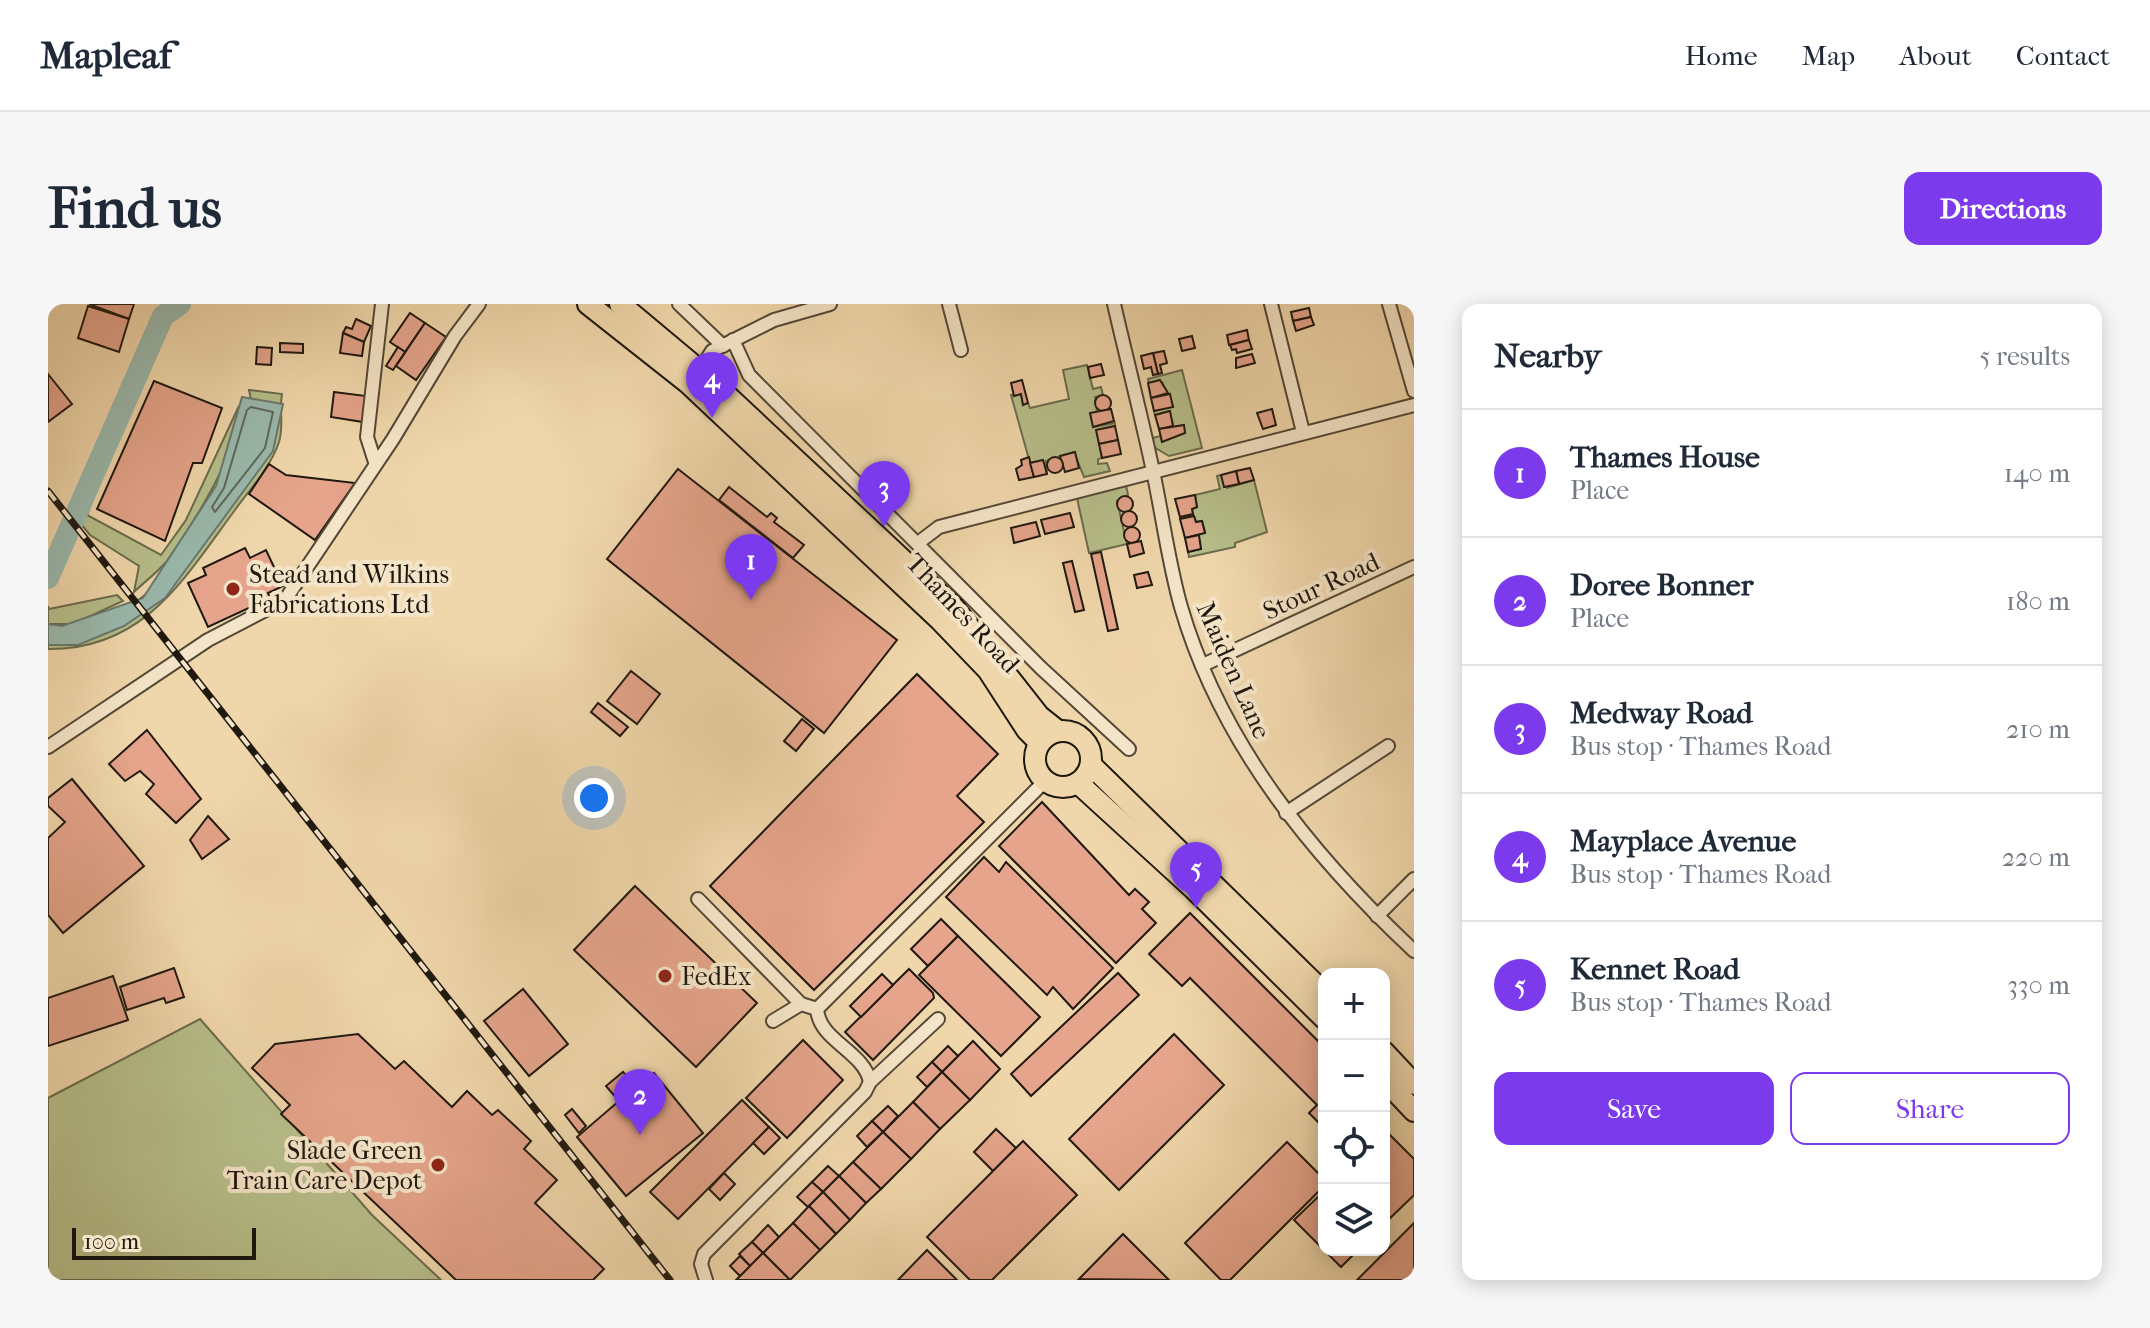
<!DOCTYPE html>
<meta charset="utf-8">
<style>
:root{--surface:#fff;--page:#f6f6f7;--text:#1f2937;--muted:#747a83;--line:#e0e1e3;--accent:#7c3aed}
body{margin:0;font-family:"IM FELL French Canon",serif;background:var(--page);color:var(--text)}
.controls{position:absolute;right:24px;bottom:24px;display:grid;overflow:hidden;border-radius:16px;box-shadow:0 4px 20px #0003}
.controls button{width:72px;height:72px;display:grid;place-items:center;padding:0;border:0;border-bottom:2px solid var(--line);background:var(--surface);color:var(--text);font:40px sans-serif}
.scale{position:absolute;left:24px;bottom:20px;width:184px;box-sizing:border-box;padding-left:8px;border:4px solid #1f180f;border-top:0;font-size:22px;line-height:28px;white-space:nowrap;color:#1f180f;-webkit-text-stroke:6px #f5e5c8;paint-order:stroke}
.you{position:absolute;left:546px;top:494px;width:28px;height:28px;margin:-20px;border:6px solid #fff;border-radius:50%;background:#1a73e8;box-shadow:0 0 0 12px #1a73e833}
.badge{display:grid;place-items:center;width:52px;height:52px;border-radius:50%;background:var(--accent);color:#fff;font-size:26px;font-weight:700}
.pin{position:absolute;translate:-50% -66px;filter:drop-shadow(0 2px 4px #0008)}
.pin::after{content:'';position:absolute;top:42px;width:28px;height:24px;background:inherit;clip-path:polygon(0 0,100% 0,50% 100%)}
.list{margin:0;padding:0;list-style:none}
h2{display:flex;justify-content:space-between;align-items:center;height:104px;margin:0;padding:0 32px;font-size:34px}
h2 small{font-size:26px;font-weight:400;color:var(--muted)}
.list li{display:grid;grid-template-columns:52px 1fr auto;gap:24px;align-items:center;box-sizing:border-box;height:128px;padding:0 32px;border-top:2px solid var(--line)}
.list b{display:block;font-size:30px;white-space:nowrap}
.list p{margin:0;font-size:26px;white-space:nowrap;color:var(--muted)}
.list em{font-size:26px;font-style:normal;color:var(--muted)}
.actions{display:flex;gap:16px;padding:24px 32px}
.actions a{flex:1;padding:18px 0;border:2px solid var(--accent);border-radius:16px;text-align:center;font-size:28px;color:var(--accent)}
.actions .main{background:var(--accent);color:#fff}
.icon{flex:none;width:44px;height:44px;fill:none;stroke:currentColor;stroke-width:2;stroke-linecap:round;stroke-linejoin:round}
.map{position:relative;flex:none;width:1366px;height:976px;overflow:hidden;border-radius:16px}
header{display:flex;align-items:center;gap:48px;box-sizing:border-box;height:112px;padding:0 40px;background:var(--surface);border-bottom:2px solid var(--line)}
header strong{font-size:38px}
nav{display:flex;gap:44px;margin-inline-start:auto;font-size:28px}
.intro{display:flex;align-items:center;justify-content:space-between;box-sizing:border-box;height:192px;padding:0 48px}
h1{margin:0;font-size:56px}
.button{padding:20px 36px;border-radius:16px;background:var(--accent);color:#fff;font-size:28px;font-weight:700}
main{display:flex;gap:48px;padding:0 48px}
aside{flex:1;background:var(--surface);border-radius:16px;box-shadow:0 4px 20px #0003}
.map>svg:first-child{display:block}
.green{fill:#b7bf8b;stroke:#6b6c4d;stroke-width:2}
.water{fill:#9ab9ad;stroke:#69796e;stroke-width:2}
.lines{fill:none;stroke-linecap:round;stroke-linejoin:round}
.shore{stroke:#5c685e;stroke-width:2}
.river{stroke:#9ab9ad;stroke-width:22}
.building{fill:#e5a48b;stroke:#1f180f;stroke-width:2}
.minor-casing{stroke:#534836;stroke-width:16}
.primary-casing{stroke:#1f180f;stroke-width:24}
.minor{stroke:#f5e5c8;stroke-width:12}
.primary{stroke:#f0d7ab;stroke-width:20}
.rail-casing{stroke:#1f180f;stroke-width:7}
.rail{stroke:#f5e5c8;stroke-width:4;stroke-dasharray:12;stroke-linecap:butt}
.poi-dot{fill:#8f2418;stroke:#f5e5c8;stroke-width:3}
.labels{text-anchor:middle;stroke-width:8;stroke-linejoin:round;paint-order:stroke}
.poi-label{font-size:26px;fill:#1f180f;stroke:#f5e5c8;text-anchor:start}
.street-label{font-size:26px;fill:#1f180f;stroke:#f5e5c8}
</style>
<header>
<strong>Mapleaf</strong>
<nav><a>Home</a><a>Map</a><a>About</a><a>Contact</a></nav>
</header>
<div class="intro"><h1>Find us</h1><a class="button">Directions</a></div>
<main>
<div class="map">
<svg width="1366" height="976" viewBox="0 0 1366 976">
<rect width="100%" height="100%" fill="#f0d7ab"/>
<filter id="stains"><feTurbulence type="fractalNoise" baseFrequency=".0025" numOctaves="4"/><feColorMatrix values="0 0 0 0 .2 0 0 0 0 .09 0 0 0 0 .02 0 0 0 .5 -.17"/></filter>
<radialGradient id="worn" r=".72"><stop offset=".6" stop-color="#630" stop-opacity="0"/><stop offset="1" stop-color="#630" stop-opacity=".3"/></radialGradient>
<g class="green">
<polygon points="1039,61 1045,85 1053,83 1055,91 1047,93 1049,108 1046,123 1067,119 1067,122 1049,126 1054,154 1050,155 1050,160 1059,159 1062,167 1036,173 1026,148 998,157 999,169 995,156 982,159 963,91 973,90 975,100 980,99 982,104 1021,95 1015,66"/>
<polygon points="1134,66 1154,144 1121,152 1106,143 1104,134 1113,132 1114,138 1137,128 1135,121 1126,124 1121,107 1107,111 1106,107 1125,102 1114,78 1101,79 1100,75"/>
<path d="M201,86L234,90C231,107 236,121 231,138C222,165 200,187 184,210C134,278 94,346 0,345V339L107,296L92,295L115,276L211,136Z"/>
<path d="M80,99L39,211L113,251L138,216L190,104C196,142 141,226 118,258C109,269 96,278 86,288L91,262L42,231L27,213Z"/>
<polygon points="1173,171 1179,184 1206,176 1219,228 1187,239 1187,243 1141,253 1140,248 1153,245 1150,230 1157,228 1154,217 1148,218 1146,212 1132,213 1145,210 1144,205 1149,203 1147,191 1172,185 1169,172"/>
<polygon points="1078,181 1080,191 1069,197 1079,240 1041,249 1029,194"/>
<polygon points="69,291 75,297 25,320 0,320 0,302 1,305"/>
<polygon points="152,715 324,911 393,976 0,976 0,794"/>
</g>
<polygon class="water" points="194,93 235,100 225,147 117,294 76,322 30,341 0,341 0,320 14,322 95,294 168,182"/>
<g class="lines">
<polygon class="shore" points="203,103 225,108 217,144 167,208 164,203 176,184 199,106"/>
<polyline class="river" points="0,274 115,12 132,0"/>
</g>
<g class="building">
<polygon points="41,0 86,0 81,15"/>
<polygon points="40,2 81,15 71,48 30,34"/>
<polygon points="1261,4 1263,13 1245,17 1243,8"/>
<polygon points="362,9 377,19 357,48 342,38"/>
<polygon points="1263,13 1266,21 1248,27 1245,17"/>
<polygon points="308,15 323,22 316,38 295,29 298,23 304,25"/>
<polygon points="377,19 398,33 368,76 348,62"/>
<polygon points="1199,26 1201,36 1181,41 1179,31"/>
<polygon points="295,29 316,38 314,52 292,49"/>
<polygon points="1144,32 1147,44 1134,47 1131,35"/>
<polygon points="1201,36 1204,45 1189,49 1188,45 1184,46 1182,41"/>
<polygon points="232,39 255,40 255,49 232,48"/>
<polygon points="209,43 224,44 223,61 208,60"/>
<polygon points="350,43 357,48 345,66 338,62"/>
<polygon points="1116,47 1119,59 1112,61 1114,69 1110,70 1105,49"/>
<polygon points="1105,49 1110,70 1105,71 1103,63 1096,65 1093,52"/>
<polygon points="1204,50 1207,59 1188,64 1188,54"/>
<polygon points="1053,60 1056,71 1042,74 1040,63"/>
<polygon points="0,70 24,100 0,118"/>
<polygon points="974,76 980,99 975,101 973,90 966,92 963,79"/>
<polygon points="1112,76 1120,89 1103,94 1100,79"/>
<polygon points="106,77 174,104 154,159 145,159 117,237 49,205"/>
<polygon points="286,88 318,92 315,118 283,113"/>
<polygon points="1122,90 1125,103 1106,107 1103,94"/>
<circle cx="1055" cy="99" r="8"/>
<polygon points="1063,105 1066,117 1045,123 1042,109"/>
<polygon points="1224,105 1228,121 1215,125 1209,109"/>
<polygon points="1122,107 1125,122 1111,125 1107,111"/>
<polygon points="1136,121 1137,129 1114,138 1111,125"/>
<polygon points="1067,122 1070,136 1051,140 1048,126"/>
<polygon points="1070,136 1073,150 1054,154 1051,140"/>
<polygon points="1027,148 1031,164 1017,168 1012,152"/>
<circle cx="1007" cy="161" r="8"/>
<polygon points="981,153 986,173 971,176 968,165 974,161 973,156"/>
<polygon points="995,156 999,170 986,173 982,159"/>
<polygon points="221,160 238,171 307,179 267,236 201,190"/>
<polygon points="1202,164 1206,176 1191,180 1188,167"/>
<polygon points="630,165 849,336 776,429 559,255"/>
<polygon points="1188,167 1191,180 1176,183 1173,171"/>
<polygon points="681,183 719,213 723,209 729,214 726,218 756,241 745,254 671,196"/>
<polygon points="1147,191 1149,203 1144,205 1145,210 1132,213 1127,195"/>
<circle cx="1077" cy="200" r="8"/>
<circle cx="1081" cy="215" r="8"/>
<polygon points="1022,209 1026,223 997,230 993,216"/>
<polygon points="1146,212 1148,218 1154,217 1157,229 1137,234 1132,215"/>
<polygon points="988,218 992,232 966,239 963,224"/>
<circle cx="1084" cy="231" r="8"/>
<polygon points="1151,231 1153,245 1140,248 1137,234"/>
<polygon points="1093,237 1096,249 1082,253 1079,240"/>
<polygon points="197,244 202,254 218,246 235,282 220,289 222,294 160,323 140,279 158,271 155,264"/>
<polygon points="1053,248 1070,325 1060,327 1043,250"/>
<polygon points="1024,257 1036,306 1027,308 1015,259"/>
<polygon points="1100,268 1104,281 1089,284 1086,271"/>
<polygon points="583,367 612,390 589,420 559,397"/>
<polygon points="869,370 950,450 909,492 936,518 766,686 662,582"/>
<polygon points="550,399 580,423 572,432 543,408"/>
<polygon points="754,415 766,425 748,447 736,437"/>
<polygon points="99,426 153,495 128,519 98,490 106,480 92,467 77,477 61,460"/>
<polygon points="24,475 96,562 15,629 0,611 0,534 17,518 0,502 0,494"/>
<polygon points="994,498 1081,591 1087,585 1101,598 1094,605 1108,619 1068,659 951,542"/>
<polygon points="160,512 181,535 154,555 142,536"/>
<polygon points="936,553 951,568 958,558 1065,664 1025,705 1005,683 999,691 898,593"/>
<polygon points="587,582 709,699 648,763 526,646"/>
<polygon points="1142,609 1276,743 1276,824 1261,809 1269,801 1142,674 1134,682 1101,650"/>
<polygon points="893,615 910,632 880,662 863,645"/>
<polygon points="910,632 992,713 953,752 871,671"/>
<polygon points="126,664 136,693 118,699 116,694 79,706 72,683"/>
<polygon points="861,665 885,689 886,694 825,756 797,728"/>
<polygon points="1070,669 1091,691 983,792 963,770"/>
<polygon points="834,670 845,681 813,713 802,702"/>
<polygon points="65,672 80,716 0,742 0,694"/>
<polygon points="475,685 520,740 481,772 436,717"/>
<polygon points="310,730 347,765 356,757 404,803 419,787 444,811 450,806 483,837 476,845 509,876 487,899 556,965 545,976 408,976 233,810 242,801 204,764 227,740"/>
<polygon points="1126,730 1176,781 1071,886 1021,835"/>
<polygon points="755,736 795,776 739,834 698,794"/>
<polygon points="925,737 952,765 922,796 894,768"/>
<polygon points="900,742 910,752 894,768 884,758"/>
<polygon points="884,758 894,768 879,783 869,773"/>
<polygon points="575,768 588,783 606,769 655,829 578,892 529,833 571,797 558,782"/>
<polygon points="894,768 922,796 892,825 865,798"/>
<polygon points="694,796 721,823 630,915 602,888"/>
<polygon points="865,798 892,825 863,855 835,828"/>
<polygon points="840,802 850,812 835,828 824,817"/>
<polygon points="524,805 538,822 531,829 517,811"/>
<polygon points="824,817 835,828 819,843 809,832"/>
<polygon points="721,823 732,834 716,850 705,839"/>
<polygon points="948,825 968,844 945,867 926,848"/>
<polygon points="1337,826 1366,855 1366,891 1336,920"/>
<polygon points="835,828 863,855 833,885 805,858"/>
<polygon points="975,837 1029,891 944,976 922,976 879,933"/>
<polygon points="1239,838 1276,875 1276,882 1182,976 1173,976 1137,939"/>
<polygon points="805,858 833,885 818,899 791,872"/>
<polygon points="780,862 791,872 775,888 764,878"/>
<polygon points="676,869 687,880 672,896 661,885"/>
<polygon points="791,872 818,899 802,916 775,888"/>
<polygon points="764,878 775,888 760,903 749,893"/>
<polygon points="1276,887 1276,946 1246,916"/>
<polygon points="775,888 802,916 788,930 761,902"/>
<polygon points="761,902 788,930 772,946 745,919"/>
<polygon points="745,919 772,946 742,976 715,949"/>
<polygon points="1366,919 1366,976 1309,976"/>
<polygon points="720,921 731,933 715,949 704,938"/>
<polygon points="1075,930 1121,976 1031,975"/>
<polygon points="704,938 715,949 702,962 691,950"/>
<polygon points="879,946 909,976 850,976"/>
<polygon points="1276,946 1310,946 1293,963"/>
<polygon points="715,949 742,976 688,976"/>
<polygon points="692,952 702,962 692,972 682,962"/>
</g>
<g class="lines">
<defs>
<g id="minor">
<polyline points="631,0 675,42"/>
<polyline points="901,0 913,46"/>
<path d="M1066,0C1079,57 1094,114 1106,172C1115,215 1121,261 1133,303C1173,440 1264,551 1366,647"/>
<polyline points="1223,0 1255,128"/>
<polyline points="1341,0 1366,87"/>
<polyline points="685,36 701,71 993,364 1081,445"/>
<polyline points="658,72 659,55 664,47 726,16 782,0"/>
<polyline points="327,158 319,133 334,0"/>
<polyline points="870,239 891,223 1366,101"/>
<polyline points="1155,361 1366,263"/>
<polyline points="0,443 160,336 237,296 345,135 407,32 431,0"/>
<polyline points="1238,509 1340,442"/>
<polyline points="650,595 753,700"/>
<polyline points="1329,612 1366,575"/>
<polyline points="769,705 997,477"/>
<path d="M725,717L753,700L769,705C771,737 816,747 822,778"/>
<polyline points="658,976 653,960 656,950 817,788 822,778 890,715"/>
</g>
<g id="primary">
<polyline points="540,0 640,79 892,316 940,366 979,426 991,438"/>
<polyline points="572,0 658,72 906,304 991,412 1010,427"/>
<circle cx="1015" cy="455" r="28"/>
<polyline points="1043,461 1276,689"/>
<polyline points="1030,479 1145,584 1276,714"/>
<polyline points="1336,748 1366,780"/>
<polyline points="1336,775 1366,807"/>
</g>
</defs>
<use href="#minor" class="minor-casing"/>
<use href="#primary" class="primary-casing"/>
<use href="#minor" class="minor"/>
<use href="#primary" class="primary"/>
<defs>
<polyline id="rail" points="0,187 622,976"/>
</defs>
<use href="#rail" class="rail-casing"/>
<use href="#rail" class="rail"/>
</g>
<g class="poi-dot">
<circle cx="185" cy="285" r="8"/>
<circle cx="617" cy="672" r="8"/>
<circle cx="390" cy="861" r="8"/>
</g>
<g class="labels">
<g class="poi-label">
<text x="201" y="279">Stead and Wilkins<tspan x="201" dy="30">Fabrications Ltd</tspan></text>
<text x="633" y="681">FedEx</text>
<text x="374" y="855" text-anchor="end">Slade Green<tspan x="374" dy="30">Train Care Depot</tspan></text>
</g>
<g class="street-label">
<text transform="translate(1273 282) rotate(-25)" y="9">Stour Road</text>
<text transform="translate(915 309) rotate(47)" y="9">Thames Road</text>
<text transform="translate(1186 366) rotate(66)" y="9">Maiden Lane</text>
</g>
</g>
<rect width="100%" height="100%" filter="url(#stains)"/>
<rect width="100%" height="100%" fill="url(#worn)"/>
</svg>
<div class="controls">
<button>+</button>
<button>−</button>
<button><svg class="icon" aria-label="locate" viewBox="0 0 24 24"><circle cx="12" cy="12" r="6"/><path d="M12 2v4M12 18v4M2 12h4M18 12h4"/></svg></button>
<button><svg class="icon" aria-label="layers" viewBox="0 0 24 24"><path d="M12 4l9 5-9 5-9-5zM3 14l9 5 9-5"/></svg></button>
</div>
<div class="scale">100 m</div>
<div class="you"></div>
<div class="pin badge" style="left:703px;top:296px">1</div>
<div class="pin badge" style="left:592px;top:831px">2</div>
<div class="pin badge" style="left:836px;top:223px">3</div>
<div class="pin badge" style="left:664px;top:114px">4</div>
<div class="pin badge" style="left:1148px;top:604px">5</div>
</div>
<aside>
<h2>Nearby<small>5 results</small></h2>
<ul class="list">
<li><span class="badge">1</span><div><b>Thames House</b><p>Place</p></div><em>140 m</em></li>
<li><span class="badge">2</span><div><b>Doree Bonner</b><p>Place</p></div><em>180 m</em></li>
<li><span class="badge">3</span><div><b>Medway Road</b><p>Bus stop · Thames Road</p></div><em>210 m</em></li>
<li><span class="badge">4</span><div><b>Mayplace Avenue</b><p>Bus stop · Thames Road</p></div><em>220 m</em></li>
<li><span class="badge">5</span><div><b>Kennet Road</b><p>Bus stop · Thames Road</p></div><em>330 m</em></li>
</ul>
<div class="actions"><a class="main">Save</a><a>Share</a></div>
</aside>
</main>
